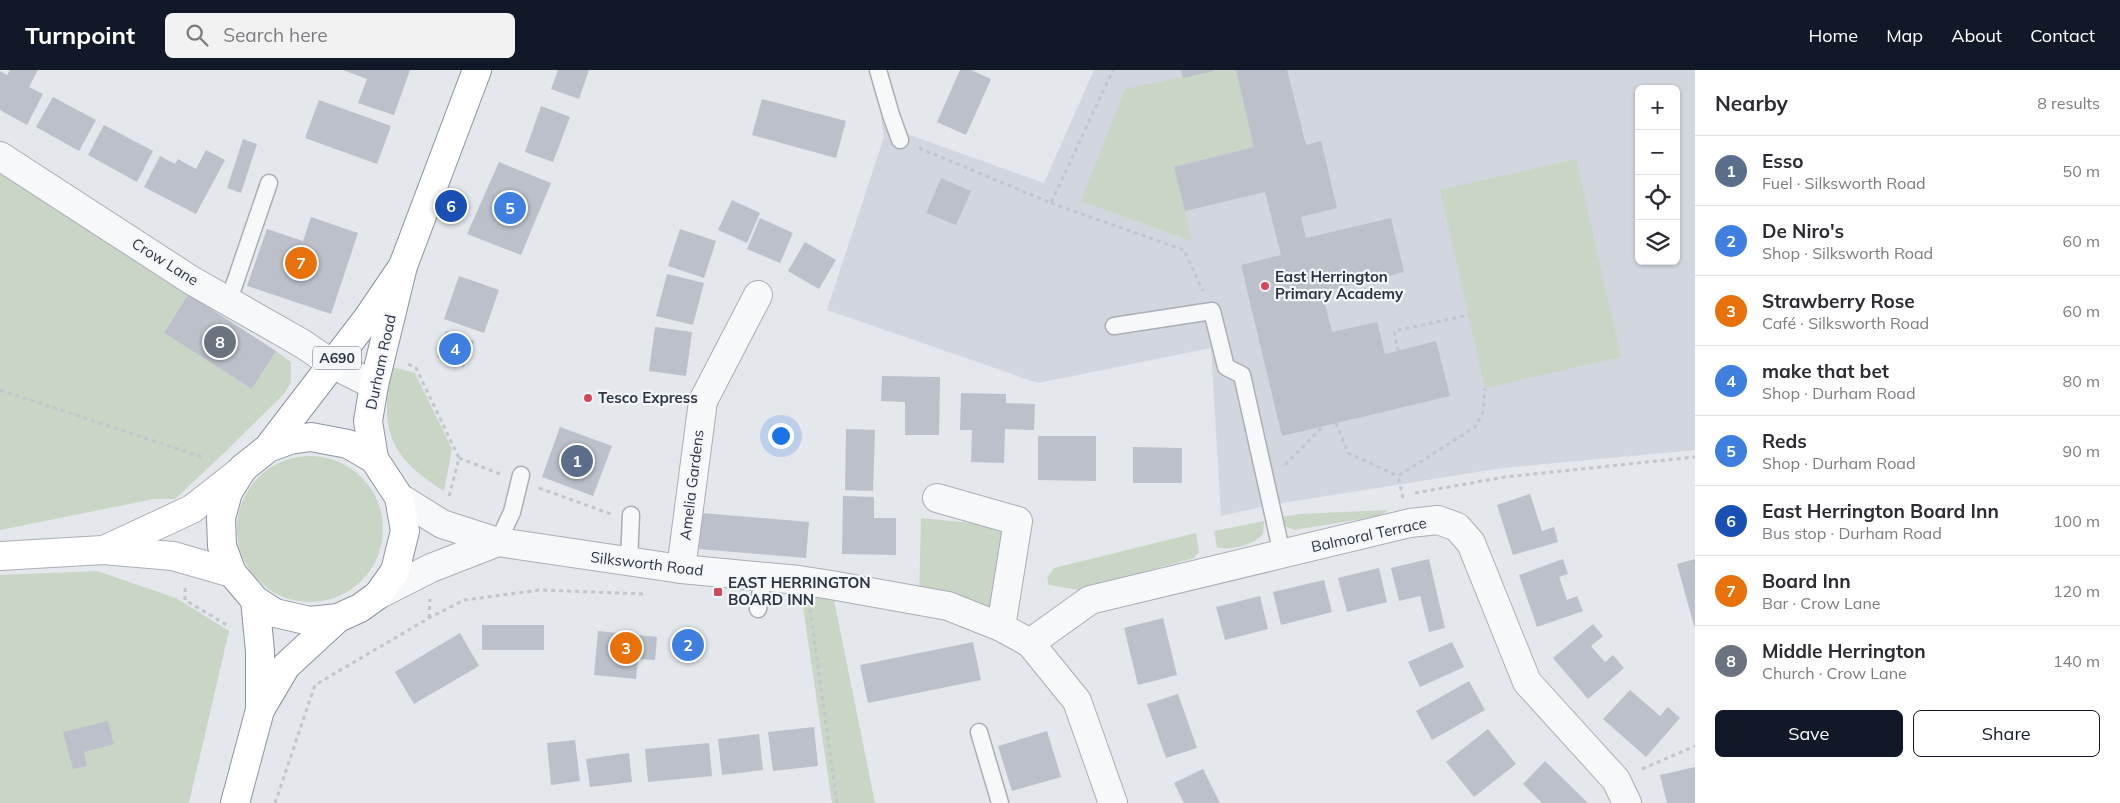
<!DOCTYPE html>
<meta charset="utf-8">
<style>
:root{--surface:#fff;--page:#f2f2f3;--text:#2b2b33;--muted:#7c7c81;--line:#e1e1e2;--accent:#111827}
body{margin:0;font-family:Mulish,sans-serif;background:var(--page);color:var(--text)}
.controls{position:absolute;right:15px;top:15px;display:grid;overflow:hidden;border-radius:8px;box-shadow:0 1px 4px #0004}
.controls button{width:45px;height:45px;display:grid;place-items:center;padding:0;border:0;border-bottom:1px solid var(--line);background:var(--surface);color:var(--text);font:25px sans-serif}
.you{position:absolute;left:780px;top:365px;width:18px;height:18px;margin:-12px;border:4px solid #fff;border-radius:50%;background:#1a73e8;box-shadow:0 0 0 8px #1a73e833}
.badge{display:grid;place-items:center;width:32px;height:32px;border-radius:50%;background:var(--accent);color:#fff;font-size:16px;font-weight:700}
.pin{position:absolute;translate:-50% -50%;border:2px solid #fff;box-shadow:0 1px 5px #0006}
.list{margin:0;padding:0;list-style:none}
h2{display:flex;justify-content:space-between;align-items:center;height:65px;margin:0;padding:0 20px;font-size:21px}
h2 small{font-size:16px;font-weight:400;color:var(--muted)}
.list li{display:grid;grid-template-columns:32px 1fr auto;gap:15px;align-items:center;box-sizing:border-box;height:70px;padding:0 20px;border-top:1px solid var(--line)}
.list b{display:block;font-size:19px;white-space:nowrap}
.list p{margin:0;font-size:16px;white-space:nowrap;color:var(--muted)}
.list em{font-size:16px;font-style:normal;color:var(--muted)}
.actions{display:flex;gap:10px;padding:15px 20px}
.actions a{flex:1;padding:11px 0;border:1px solid var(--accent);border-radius:8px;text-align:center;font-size:18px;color:var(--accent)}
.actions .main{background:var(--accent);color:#fff}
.icon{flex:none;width:28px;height:28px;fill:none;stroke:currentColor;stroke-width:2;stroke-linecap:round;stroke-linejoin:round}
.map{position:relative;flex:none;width:1695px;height:733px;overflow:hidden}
header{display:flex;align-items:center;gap:30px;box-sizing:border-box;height:70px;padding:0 25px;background:var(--accent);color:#fff}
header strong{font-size:24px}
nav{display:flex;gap:28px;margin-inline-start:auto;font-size:18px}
.search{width:350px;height:45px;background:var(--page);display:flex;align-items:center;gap:12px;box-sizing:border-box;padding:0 18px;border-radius:8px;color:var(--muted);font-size:19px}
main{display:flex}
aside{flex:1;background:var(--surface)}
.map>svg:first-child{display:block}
.built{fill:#d2d6de;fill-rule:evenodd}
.green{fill:#c9d6c5}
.building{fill:#bbc0ca}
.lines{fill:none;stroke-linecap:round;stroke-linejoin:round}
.service-casing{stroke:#a9aeb7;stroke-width:19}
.minor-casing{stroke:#a9aeb7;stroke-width:30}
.tertiary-casing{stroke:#a9aeb7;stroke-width:30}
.secondary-casing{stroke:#a9aeb7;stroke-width:30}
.trunk-casing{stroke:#8b94a3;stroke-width:30}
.path{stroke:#c2c5cb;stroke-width:3;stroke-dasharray:4 4;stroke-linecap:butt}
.service{stroke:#f7f8fa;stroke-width:16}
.minor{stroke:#f7f8fa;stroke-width:28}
.tertiary{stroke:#f7f8fa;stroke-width:28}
.secondary{stroke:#fff;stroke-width:28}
.trunk{stroke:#fff;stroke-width:28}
.poi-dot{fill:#d1495b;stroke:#f4f6f9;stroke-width:2}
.labels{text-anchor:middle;stroke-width:4.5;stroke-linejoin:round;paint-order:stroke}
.shield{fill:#f4f6f9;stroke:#676e7b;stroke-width:1}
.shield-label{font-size:14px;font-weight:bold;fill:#2b3445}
.street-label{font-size:15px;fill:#2b3445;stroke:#f4f6f9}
.poi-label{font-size:15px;font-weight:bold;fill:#2b3445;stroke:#f4f6f9;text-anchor:start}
</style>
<header>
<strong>Turnpoint</strong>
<div class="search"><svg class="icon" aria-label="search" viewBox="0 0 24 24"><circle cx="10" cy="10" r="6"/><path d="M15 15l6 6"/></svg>Search here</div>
<nav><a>Home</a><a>Map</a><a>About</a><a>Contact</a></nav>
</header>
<main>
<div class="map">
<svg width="1695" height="733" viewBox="0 0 1695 733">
<rect width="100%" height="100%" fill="#e4e7ec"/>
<path class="built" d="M1094,0H1695V380L1503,398L1270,435L1221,446L1211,278L1038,313L827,240L884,67L881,48L891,45L904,63L1044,113ZM1639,19H1676V191H1639Z"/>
<g class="green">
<polygon points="1217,0 1236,0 1254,77 1174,97 1192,171 1081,131 1125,19"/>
<polygon points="1576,89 1621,287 1485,318 1440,120"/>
<polygon points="0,102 188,224 164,263 252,319 276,281 291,292 291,312 284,324 224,383 175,429 154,429 0,460"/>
<path d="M392,297L415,303L452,379L444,421C389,387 379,359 392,297Z"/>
<circle cx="310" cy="459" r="73"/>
<polygon points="1388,440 1380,446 1294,460 1285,456 1281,447 1300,444"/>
<polygon points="921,448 1002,456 1001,557 919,531"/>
<path d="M1264,451L1263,464C1253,475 1232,481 1217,477L1214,461Z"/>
<polygon points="1196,463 1199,482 1194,488 1078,520 1049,515 1047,508 1054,498"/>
<polygon points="97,501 176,528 229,561 189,733 0,733 0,505"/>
<polygon points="799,510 831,515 875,733 832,733"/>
</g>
<g class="building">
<polygon points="10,0 38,0 29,17 43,24 27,55 0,40 0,1 7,5"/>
<polygon points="343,0 410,0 394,45 358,33 367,9"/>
<polygon points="558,0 589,0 579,29 551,19"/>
<polygon points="960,0 971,0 991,9 966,65 937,52"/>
<polygon points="1181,0 1214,0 1214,1 1183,8"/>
<polygon points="1236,0 1287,0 1306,75 1321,71 1337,138 1301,147 1306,168 1391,148 1404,202 1322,222 1332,262 1377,252 1385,284 1436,271 1450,326 1282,366 1241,195 1281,185 1265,122 1185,141 1174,97 1254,77"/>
<polygon points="53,27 96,50 79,81 36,57"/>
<polygon points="762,29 846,51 836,88 752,65"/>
<polygon points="319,30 391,56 377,94 305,68"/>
<polygon points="541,36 570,47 553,92 525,82"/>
<polygon points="104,55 153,81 137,112 88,85"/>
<polygon points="243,69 257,74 241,123 227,118"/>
<polygon points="206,80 225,90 196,144 144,117 160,86 175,94 178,89 196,99"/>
<polygon points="499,92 551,113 521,185 467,164"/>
<polygon points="941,108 971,121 956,155 926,143"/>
<polygon points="732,130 760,143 747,173 718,160"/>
<polygon points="311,147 358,163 331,244 247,216 267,159 303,171"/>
<polygon points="760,148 793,163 780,193 747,179"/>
<polygon points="680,159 716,171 704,208 668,196"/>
<polygon points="805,172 836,190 819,219 788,201"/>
<polygon points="667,204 704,213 693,255 656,246"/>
<polygon points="459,206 499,220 484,263 444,249"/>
<polygon points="188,224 276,281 252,319 164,263"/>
<polygon points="655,257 692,262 686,306 649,301"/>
<polygon points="446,261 474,271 464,297 437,287"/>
<polygon points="882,306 940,307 939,365 905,365 905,332 881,331"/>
<polygon points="961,323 1006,324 1006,333 1035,334 1034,360 1005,359 1004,393 971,392 972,360 960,360"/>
<polygon points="560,357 612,376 593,426 542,407"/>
<polygon points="846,359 875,360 873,421 845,420"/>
<polygon points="1038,366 1096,366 1096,411 1038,410"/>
<polygon points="1133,377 1182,378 1182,413 1133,413"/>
<polygon points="1530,424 1542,461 1554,457 1558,472 1513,485 1497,435"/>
<polygon points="843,426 874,427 874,448 896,448 896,485 842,484"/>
<polygon points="702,443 809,452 806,488 699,479"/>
<polygon points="1429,489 1445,558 1429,562 1420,526 1399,531 1391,498"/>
<polygon points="1563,489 1568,504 1559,507 1567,530 1577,526 1583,541 1537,557 1519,505"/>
<polygon points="1695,489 1695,556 1694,556 1677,494"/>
<polygon points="1379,498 1387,532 1347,542 1338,508"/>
<polygon points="1324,510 1332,542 1281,555 1273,522"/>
<polygon points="1260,526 1268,559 1225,570 1216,537"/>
<polygon points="1163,548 1177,605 1138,615 1124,558"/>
<polygon points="1593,554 1603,566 1591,576 1605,592 1613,585 1624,598 1588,629 1553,588"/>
<rect x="482" y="555" width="62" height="25"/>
<polygon points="598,561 657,567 655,590 638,589 636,609 594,605"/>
<polygon points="677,562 702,566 700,587 674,584"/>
<polygon points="460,563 479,596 414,634 395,602"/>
<polygon points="973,572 981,610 868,633 860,595"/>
<polygon points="1452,572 1464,597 1420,617 1408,592"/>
<polygon points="1469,611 1485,640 1432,670 1416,641"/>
<polygon points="1630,620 1660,646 1668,637 1680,648 1646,687 1603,649"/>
<polygon points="1178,624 1197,678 1166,688 1147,634"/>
<polygon points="108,651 114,674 84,682 87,696 73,699 63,662"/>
<polygon points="814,657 818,696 773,701 768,662"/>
<polygon points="1488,659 1516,694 1474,727 1446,692"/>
<polygon points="1047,661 1061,707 1012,721 998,676"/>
<polygon points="759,664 763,700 722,705 718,669"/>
<polygon points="575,670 580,711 551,715 547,673"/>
<polygon points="709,673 712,706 648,712 645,679"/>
<polygon points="629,683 632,712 590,717 586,689"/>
<polygon points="1545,691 1588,733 1542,733 1523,714"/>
<polygon points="1695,697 1695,733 1667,733 1660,705"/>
<polygon points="1203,699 1220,733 1184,733 1174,713"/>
</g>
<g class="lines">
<defs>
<g id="service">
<polyline points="878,0 891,45 900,70"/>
<polyline points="229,230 269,113"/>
<polyline points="1114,256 1212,241 1226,297 1242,305 1282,484"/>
<polyline points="498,472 512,442 521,405"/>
<polyline points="629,492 631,445"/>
<polyline points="758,539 763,507"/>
<polyline points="979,662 1000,733"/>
</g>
<g id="minor">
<polyline points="332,294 374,315"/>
<polyline points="937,428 1018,451 1001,557"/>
<polyline points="681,499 703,331 758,225"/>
<polyline points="1030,573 1090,530 1410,453 1438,450 1457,457 1471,473 1527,612 1616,710 1627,733"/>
</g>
<g id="tertiary">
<polyline points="0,86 191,210 303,274 332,294"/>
<polyline points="399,427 442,454 498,472 681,499 799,510 831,515 948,536 1001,557 1030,573 1077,631 1113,733"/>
<polyline points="378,525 431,498 498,472"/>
</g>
<g id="secondary">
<polyline points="104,480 192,439 243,399"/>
<polyline points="0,486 103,480 173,486 232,503"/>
</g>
<g id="trunk">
<polyline points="268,378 290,370 311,367 348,374 374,389 399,427 405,461 395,501 378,525 360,538 338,548 310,551 275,543 255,530 232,503 222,476 221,448 228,422 243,398 268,378 367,249 403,196"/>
<polyline points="374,389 368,351 374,315 403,196 477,0"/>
<polyline points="255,530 260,581 260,640"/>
<polyline points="235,733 260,640 286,596 338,548"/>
</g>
</defs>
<use href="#service" class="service-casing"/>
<use href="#minor" class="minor-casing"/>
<use href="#tertiary" class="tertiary-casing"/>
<use href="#secondary" class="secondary-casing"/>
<use href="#trunk" class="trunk-casing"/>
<g class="path">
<polyline points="919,78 1051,133 1113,0"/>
<polyline points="1051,133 1184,180 1203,221"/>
<polyline points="1398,281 1394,261 1469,245"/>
<polyline points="408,294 416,298 459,388 449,427"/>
<polyline points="0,320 202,387"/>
<polyline points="1336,353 1348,383 1398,406"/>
<polyline points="459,388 500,404"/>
<polyline points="1285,395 1323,356"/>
<polyline points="539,418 611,444"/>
<polyline points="1415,423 1505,407 1695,387"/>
<polyline points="1403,428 1398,406 1475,357 1483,342 1485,318"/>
<polyline points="185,518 185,530 230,557"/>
<polyline points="810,539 837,733"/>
<polyline points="429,548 430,529"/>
<polyline points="1642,699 1695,676"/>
<polyline points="275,733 315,615 429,548 464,530 540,520 646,524"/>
</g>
<use href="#service" class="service"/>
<use href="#minor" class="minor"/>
<use href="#tertiary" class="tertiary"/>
<use href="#secondary" class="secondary"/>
<use href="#trunk" class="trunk"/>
</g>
<g class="poi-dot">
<circle cx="1265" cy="216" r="5"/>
<circle cx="588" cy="328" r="5"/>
<rect x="713" y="517" width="10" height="10" rx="2.5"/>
</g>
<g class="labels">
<rect class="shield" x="313" y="276.5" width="48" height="23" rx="4"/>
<g class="shield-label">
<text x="337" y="293">A690</text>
</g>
<g class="street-label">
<text transform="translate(165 192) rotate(32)" y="5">Crow Lane</text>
<text transform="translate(381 292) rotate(-78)" y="5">Durham Road</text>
<text transform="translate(692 415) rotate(-83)" y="5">Amelia Gardens</text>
<text transform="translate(1369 465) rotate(-12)" y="5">Balmoral Terrace</text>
<text transform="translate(647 494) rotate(7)" y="5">Silksworth Road</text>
</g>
<g class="poi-label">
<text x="1275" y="212">East Herrington<tspan x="1275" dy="17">Primary Academy</tspan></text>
<text x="598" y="333">Tesco Express</text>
<text x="728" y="518">EAST HERRINGTON<tspan x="728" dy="17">BOARD INN</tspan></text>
</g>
</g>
</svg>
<div class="controls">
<button>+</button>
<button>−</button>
<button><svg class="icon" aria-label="locate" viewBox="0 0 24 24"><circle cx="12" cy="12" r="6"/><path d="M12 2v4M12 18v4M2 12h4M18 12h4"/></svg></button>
<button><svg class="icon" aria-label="layers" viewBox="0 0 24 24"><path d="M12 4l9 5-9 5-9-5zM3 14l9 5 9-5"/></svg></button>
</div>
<div class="you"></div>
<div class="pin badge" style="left:577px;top:391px;background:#5c6f8a">1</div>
<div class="pin badge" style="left:688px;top:575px;background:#3f7fe0">2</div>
<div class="pin badge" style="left:626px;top:578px;background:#e8710a">3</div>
<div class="pin badge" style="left:455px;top:279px;background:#3f7fe0">4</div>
<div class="pin badge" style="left:510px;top:138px;background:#3f7fe0">5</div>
<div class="pin badge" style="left:451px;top:136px;background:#1a4fb4">6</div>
<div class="pin badge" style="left:301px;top:193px;background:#e8710a">7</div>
<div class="pin badge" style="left:220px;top:272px;background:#6b7280">8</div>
</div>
<aside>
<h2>Nearby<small>8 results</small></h2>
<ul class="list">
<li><span class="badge" style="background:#5c6f8a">1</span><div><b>Esso</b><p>Fuel · Silksworth Road</p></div><em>50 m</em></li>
<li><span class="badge" style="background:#3f7fe0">2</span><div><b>De Niro's</b><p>Shop · Silksworth Road</p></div><em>60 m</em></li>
<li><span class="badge" style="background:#e8710a">3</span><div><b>Strawberry Rose</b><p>Café · Silksworth Road</p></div><em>60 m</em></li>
<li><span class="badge" style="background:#3f7fe0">4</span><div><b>make that bet</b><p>Shop · Durham Road</p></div><em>80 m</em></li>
<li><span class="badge" style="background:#3f7fe0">5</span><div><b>Reds</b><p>Shop · Durham Road</p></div><em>90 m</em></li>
<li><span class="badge" style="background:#1a4fb4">6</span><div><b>East Herrington Board Inn</b><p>Bus stop · Durham Road</p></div><em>100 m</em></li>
<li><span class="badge" style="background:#e8710a">7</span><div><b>Board Inn</b><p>Bar · Crow Lane</p></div><em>120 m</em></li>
<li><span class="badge" style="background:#6b7280">8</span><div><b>Middle Herrington</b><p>Church · Crow Lane</p></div><em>140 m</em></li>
</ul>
<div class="actions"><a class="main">Save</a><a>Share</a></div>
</aside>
</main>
